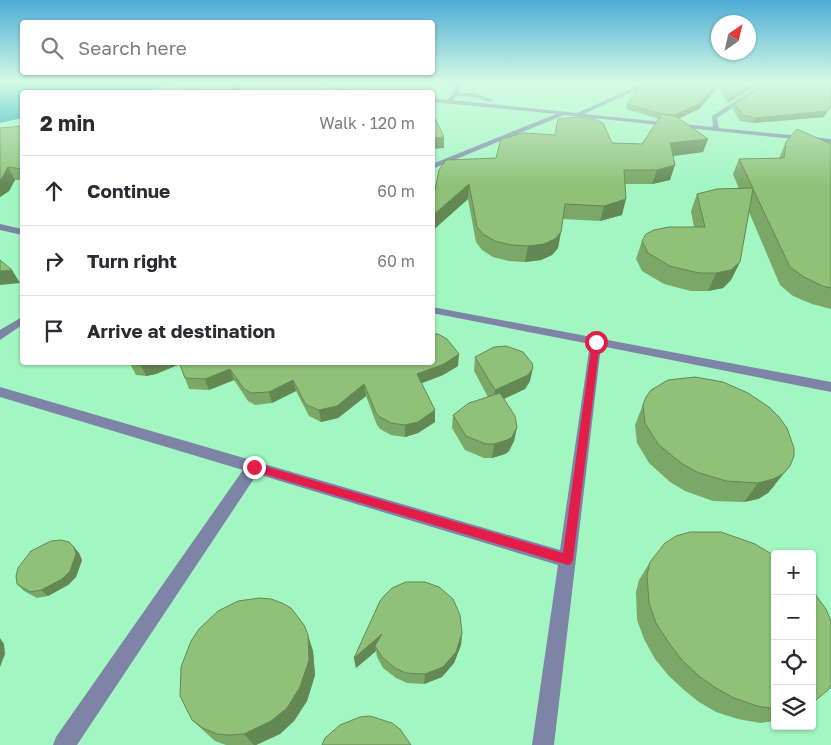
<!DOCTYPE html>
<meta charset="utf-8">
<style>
:root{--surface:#fff;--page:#f2f2f3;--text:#2b2b33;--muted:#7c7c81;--line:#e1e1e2}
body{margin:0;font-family:"Golos Text",sans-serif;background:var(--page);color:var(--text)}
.controls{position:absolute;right:15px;bottom:15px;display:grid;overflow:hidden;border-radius:5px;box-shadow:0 1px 4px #0004}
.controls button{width:45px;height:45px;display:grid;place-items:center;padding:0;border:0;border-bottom:1px solid var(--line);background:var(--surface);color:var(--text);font:25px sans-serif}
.compass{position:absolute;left:711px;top:15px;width:45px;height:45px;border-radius:50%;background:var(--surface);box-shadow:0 1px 4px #0004;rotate:34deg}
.stop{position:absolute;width:15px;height:15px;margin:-11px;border:4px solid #e11d48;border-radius:50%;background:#fff}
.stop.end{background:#e11d48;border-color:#fff;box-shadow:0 1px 5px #0008}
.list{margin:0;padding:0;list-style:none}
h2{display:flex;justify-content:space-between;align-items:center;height:65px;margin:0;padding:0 20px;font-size:21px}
h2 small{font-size:16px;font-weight:400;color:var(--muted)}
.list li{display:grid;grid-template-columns:32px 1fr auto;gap:15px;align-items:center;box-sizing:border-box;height:70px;padding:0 20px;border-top:1px solid var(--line)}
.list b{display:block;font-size:19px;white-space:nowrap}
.list em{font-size:16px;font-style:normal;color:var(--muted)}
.icon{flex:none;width:28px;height:28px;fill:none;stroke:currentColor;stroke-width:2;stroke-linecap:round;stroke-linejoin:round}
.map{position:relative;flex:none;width:831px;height:745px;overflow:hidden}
.search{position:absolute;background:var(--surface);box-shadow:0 1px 4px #0004;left:20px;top:20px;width:415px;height:55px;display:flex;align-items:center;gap:12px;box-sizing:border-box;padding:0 18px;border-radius:5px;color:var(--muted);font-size:19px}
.panel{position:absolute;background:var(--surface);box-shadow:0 1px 4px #0004;left:20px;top:90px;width:415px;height:275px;border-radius:5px}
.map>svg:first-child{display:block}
.water{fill:#059fbb}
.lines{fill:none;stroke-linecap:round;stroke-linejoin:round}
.minor{fill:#7d84a5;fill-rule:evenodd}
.rail-casing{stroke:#315b42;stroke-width:2.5}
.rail{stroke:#a2f6c2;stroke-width:2;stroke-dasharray:5;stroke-linecap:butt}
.wall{fill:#7ba767}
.shaded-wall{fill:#648854}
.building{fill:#8fc278;stroke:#648854}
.route{fill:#e11d48}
</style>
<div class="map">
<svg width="831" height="745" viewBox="0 0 831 745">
<rect width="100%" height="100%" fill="#a2f6c2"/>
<polygon class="water" points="0,81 190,81 138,92 22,92 22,118 0,123"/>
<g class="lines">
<g class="minor">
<polygon points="218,81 228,81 181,92 173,92"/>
<polygon points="311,81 319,81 345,89 361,92 344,92"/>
<polygon points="465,81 460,84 459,93 475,93 493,100 490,102 474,97 457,96 453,100 577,113 649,81 656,81 584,114 713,127 712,116 758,86 752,81 758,81 764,85 764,87 717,118 719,128 831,139 831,143 564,115 432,169 432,164 556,114 432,102 432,98 447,100 453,94 456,82"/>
<polygon points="0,224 22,229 22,235 0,230"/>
<polygon points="432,307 831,382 831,392 601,346 554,745 532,745 558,565 257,474 77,745 53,745 56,737 243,470 0,397 0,387 560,550 590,344 432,313"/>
<polygon points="22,317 22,325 0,340 0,330"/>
</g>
<defs>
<polyline id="rail" points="810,81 831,83"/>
</defs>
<use href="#rail" class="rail-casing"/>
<use href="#rail" class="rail"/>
</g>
<g class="wall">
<polygon points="757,81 755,86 728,103 718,87 699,109 679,118 708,139 703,152 673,156 670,180 652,184 625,184 622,215 600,221 563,219 558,248 552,255 541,260 525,262 509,261 493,257 482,250 476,242 468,199 432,231 432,195 434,195 496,158 612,143 642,144 659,119 626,109 627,104 641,85"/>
<polygon points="761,81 825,81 824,117 753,123 740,121 733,110 735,104 765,85 765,83"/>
<polygon points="22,126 22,180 15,180 9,191 0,197 0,128"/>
<polygon points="786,142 831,144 831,309 812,304 793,296 780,285 749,212 740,262 731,280 723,288 708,291 691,291 664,284 642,271 636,259 642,241 694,227 691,211 697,194 739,189 733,174 739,159 779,158"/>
<polygon points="475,357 530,381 525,389 504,399 517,427 514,441 509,451 505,454 492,458 484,458 465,450 452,428 453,415 488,397 474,371"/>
<polygon points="129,362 458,366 443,375 422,383 435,422 418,433 405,437 391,435 380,429 377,425 366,396 338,418 321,422 309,416 296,391 272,403 255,405 248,401 234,380 209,390 189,389 180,364 156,374 146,376 136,375"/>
<polygon points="646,397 775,485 768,493 758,499 744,502 713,501 685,491 670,482 649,463 637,443 635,425"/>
<polygon points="79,553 82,560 76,577 68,585 48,596 37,598 24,591 17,584"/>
<polygon points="775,556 775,721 760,723 738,719 716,712 699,702 684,690 668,675 655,659 644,639 637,620 636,592 639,580 650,562"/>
<polygon points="385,595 462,633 461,645 454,663 442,677 424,684 407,683 396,678 383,668 377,657 376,651 356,668 354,658"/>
<polygon points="313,651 315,675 307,701 294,721 280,734 256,745 226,745 215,741 205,732 192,720"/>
</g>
<g class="shaded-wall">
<polygon points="237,81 241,81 242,86 238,92 231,92"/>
<polygon points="757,81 755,86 728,103 730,98"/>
<polygon points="719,82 718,87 699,109 674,121 675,115"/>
<polygon points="831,105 831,106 824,117 753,123 755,118"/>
<polygon points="444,137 444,148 432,149 432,138"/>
<polygon points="708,139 703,152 666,157 670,143"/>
<polygon points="675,165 670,180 652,184 657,170"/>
<polygon points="8,167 15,180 9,191 0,197 0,180"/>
<polygon points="469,184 468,199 432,231 432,216"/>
<polygon points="626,199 622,215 600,221 604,206"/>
<polygon points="561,232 558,248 552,255 541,260 525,262 528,246"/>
<polygon points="740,262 731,280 723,288 708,291 716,273"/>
<polygon points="12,270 20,283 0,285 0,271"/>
<polygon points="459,354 458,366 443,375 417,385 417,374"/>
<polygon points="152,362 179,362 180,364 156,374 146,376 141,365"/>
<polygon points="533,368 530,381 525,389 493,404 495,390"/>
<polygon points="230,369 234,380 209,390 205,379"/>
<polygon points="293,380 296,391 272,403 269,392"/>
<polygon points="364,384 366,396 338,418 321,422 319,410"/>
<polygon points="435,410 435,422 418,433 405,437 405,425"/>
<polygon points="517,427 514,441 509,451 505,454 492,458 494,444"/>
<polygon points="790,466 768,493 758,499 744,502 758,483"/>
<polygon points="74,547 79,553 82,560 76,577 68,585 48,596 41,590"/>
<polygon points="462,633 461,645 454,663 442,677 424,684 425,674"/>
<polygon points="382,634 375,646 376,651 356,668 354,658"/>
<polygon points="308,635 313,651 315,675 307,701 294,721 280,734 256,745 254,745 244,734"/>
<polygon points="0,638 4,644 5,654 0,667"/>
</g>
<g class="building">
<polygon points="217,81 237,81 231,92 188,92 203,84"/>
<polygon points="387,81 397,81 419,84 424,92 368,92"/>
<polygon points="650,81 756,81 730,98 719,82 700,103 675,115 663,114 627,104 641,85"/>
<polygon points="767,81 825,81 831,84 831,105 827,111 755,118 743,115 735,104 767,83"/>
<polygon points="288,91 302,92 276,92"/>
<polygon points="432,112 444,137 432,138"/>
<polygon points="662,114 675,116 708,139 670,143 675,165 657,170 624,170 626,199 604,206 565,204 561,232 555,239 544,244 528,246 511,245 495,241 483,234 477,227 469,184 432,216 432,195 434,195 439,170 446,160 496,158 501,139 524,133 555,135 558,119 576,117 594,119 603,123 612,143 642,144"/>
<polygon points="22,126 22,169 8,167 2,178 0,180 0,128"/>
<polygon points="797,129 831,144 831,288 823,286 804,277 790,267 753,189 740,262 731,270 716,273 699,273 670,266 648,253 642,241 646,234 654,230 669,227 705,227 697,194 717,189 753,188 739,159 784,158 786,142"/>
<polygon points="0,260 12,270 0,271"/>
<polygon points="432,334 438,334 447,339 459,354 444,364 417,374 435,410 418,422 405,425 391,423 380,417 376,413 364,384 337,406 319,410 306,405 293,380 269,392 251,393 244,389 230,369 205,379 185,378 179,362 432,362"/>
<polygon points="506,346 523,352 532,363 533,368 528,375 495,390 475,357 494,347"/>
<polygon points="129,362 152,362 141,365 130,364"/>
<polygon points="695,377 723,382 748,393 769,407 779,417 787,428 794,448 794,456 790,466 783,474 773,479 758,483 726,481 697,472 681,463 658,444 645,423 643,405 646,397 651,390 668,380"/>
<polygon points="500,393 515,416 517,427 512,437 507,440 494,444 486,444 466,436 453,415 469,403"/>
<polygon points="690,532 721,532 755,544 775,556 775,709 757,706 734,698 716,688 699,676 682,660 669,643 656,623 649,603 647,575 650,562 665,543 676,536"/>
<polygon points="61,540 69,542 74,547 76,554 70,571 62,579 41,590 30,592 17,584 16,576 18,568 31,551 51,541"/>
<polygon points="406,582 425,582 439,587 453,599 460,615 462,633 456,652 443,667 425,674 406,673 395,668 382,657 375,646 382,634 354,658 380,601 385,595 392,588"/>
<polygon points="812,590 826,609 831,621 831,686 828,690 816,700 812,702"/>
<polygon points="260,598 271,599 282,603 291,608 304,625 308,635 309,660 300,687 287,708 271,721 244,734 230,735 217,734 203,728 192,720 180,696 181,667 191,641 199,629 218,611 238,601"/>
<polygon points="370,716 392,723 400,729 411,745 322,745 325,738 340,725 360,717"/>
</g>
<linearGradient id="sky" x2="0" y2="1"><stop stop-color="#4dacd6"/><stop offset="0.44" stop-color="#d5fbe4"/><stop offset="1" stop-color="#d5fbe4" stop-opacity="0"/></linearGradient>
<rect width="831" height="186" fill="url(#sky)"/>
<polygon class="route" points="596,339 600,342 573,560 571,564 568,565 254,471 249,467 254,463 563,553 592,342"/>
</svg>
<div class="controls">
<button>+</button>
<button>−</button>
<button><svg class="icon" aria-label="locate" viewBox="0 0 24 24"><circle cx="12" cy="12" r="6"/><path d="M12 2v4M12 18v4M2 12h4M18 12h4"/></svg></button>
<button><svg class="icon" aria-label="layers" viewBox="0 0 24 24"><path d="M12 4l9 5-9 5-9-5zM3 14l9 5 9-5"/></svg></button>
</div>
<svg class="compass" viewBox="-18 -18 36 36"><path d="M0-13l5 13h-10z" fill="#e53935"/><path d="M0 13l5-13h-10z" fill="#7c7c81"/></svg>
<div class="stop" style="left:596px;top:342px"></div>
<div class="stop end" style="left:254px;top:467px"></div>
<div class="search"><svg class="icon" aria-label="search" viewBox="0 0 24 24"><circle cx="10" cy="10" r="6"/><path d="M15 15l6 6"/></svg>Search here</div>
<section class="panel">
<h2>2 min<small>Walk · 120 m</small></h2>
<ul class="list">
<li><svg class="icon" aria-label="ahead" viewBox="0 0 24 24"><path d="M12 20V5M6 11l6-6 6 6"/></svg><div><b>Continue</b></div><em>60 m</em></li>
<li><svg class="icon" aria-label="right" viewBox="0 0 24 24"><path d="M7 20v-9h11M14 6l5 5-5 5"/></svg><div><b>Turn right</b></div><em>60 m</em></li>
<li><svg class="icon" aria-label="arrive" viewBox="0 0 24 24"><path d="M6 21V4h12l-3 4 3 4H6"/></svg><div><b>Arrive at destination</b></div></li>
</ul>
</section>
</div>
